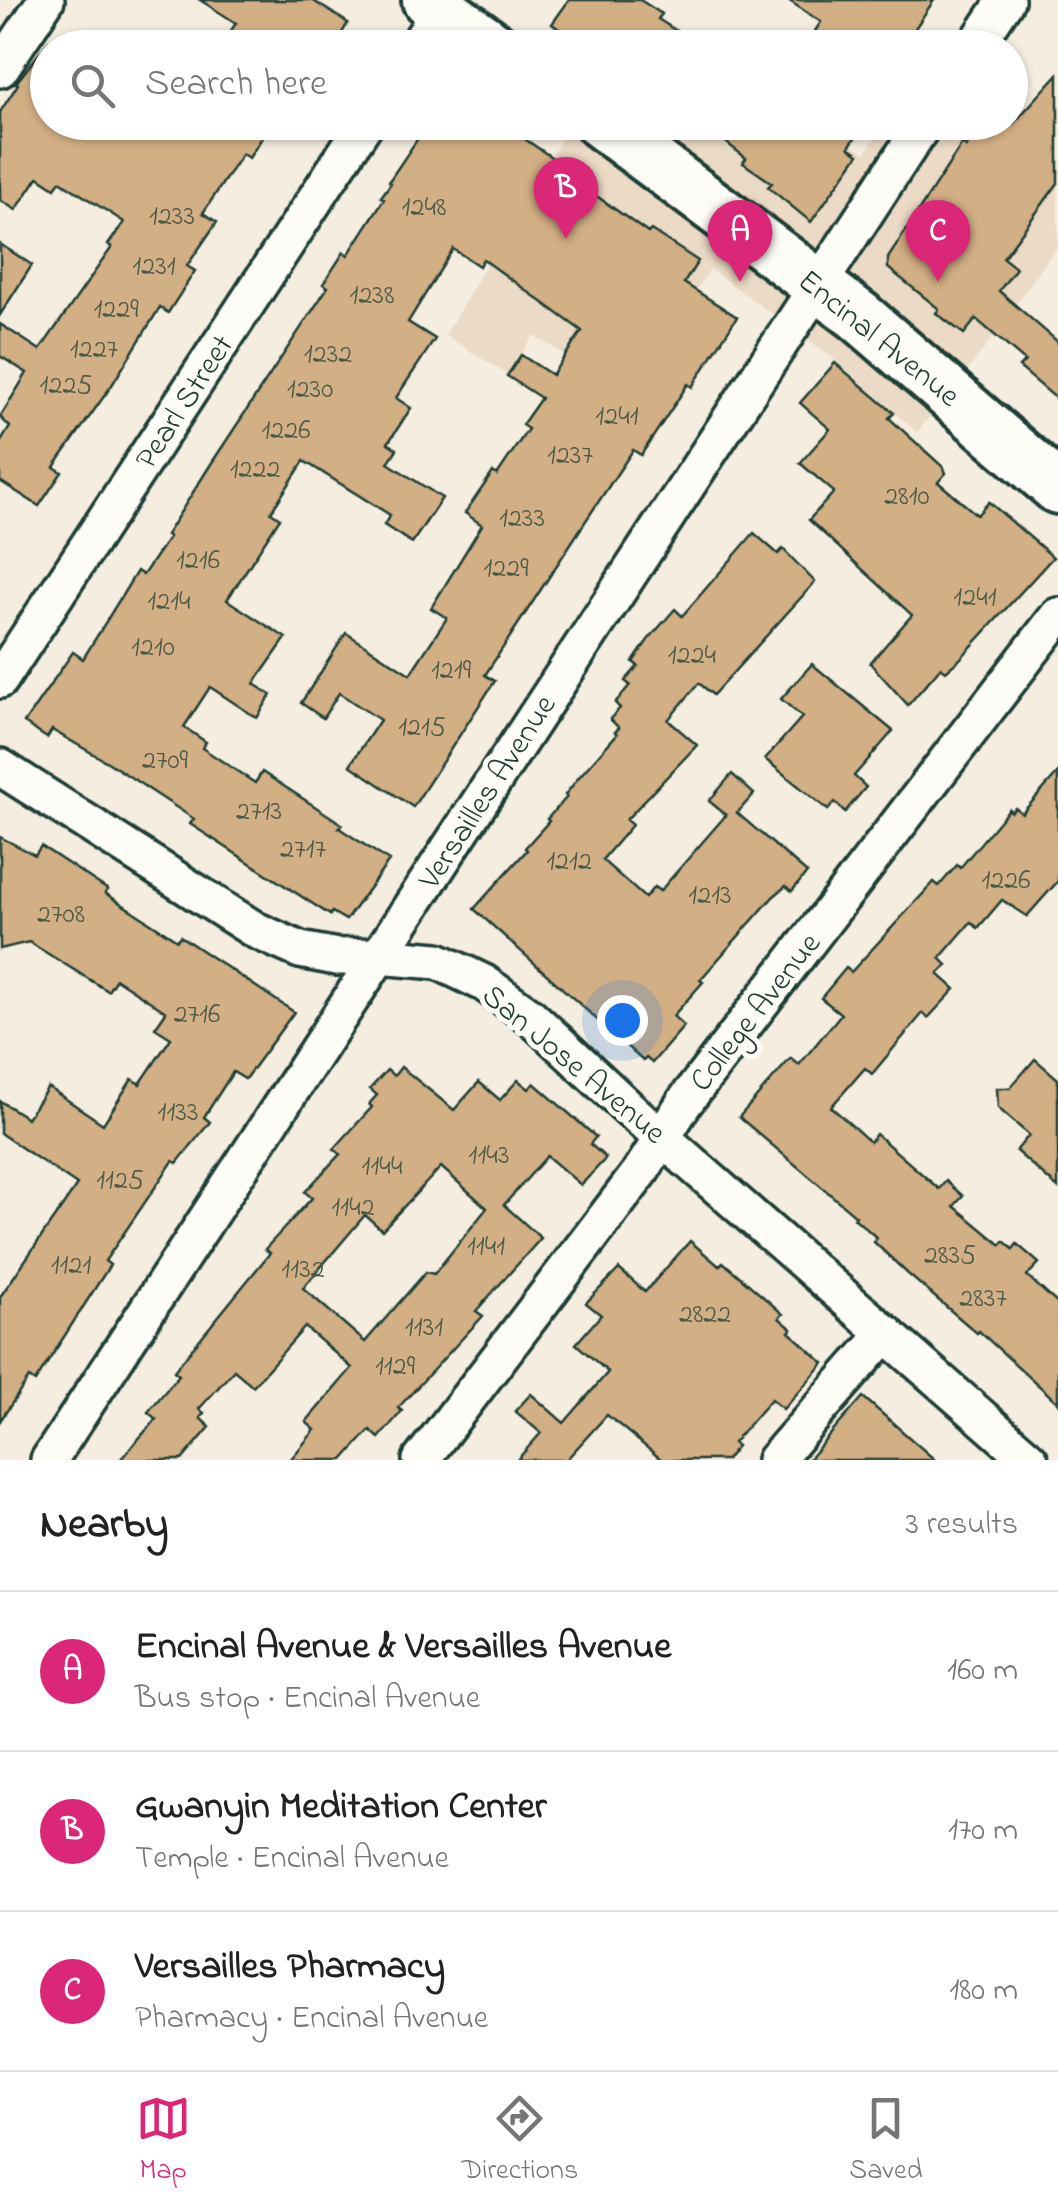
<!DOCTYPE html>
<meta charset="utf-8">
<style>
:root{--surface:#fff;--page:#f6f6f6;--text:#222;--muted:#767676;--line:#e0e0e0;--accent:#db2777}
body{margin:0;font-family:"Indie Flower",sans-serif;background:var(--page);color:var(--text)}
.you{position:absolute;left:622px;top:1020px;width:35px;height:35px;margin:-25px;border:8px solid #fff;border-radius:50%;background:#1a73e8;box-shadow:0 0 0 15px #1a73e833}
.badge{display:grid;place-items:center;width:65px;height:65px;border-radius:50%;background:var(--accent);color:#fff;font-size:32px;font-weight:700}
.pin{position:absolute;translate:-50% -82px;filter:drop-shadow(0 2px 5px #0008)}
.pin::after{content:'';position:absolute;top:52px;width:35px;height:30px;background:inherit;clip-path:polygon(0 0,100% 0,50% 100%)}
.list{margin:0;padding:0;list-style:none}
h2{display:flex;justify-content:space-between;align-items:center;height:130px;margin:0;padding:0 40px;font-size:42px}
h2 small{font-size:32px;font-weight:400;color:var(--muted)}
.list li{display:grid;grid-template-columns:65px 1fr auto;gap:30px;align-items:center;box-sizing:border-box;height:160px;padding:0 40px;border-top:2px solid var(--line)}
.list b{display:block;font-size:38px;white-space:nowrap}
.list p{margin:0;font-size:32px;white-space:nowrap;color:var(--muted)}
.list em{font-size:32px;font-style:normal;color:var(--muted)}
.icon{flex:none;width:55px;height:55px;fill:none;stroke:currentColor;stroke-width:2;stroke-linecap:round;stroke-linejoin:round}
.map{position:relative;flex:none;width:1058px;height:1460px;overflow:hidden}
.search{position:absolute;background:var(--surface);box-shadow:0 2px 8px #0004;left:30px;right:30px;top:30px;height:110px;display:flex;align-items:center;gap:25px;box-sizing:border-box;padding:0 35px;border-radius:55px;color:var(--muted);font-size:38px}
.sheet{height:610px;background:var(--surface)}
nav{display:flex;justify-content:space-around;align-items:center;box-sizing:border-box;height:140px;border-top:2px solid var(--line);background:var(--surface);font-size:28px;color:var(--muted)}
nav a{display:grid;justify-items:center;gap:5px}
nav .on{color:var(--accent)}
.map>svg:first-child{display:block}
.built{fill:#ebdac5}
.building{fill:#d3af85;stroke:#1f3d34;stroke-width:2.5;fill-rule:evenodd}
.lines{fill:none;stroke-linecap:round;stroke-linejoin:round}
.street-casing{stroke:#1f3d34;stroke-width:42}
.secondary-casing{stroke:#1f3d34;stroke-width:58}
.street{stroke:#fdfcf7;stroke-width:35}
.secondary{stroke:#fdfcf7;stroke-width:50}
.labels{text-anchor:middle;stroke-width:10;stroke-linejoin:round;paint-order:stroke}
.number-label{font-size:28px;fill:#4c5a48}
.street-label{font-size:32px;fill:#1f3d34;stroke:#fdfcf7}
</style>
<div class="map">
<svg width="1058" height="1460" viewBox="0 0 1058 1460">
<rect width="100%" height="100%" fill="#f5ede0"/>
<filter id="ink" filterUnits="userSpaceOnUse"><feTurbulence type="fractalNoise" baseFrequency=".01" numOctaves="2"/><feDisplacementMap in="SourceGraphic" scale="20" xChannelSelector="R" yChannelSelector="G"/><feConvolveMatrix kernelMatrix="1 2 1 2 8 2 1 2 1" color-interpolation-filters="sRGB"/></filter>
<g filter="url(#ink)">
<polygon class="built" points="571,123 819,123 865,153 886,123 941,123 966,140 1020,191 1058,161 1058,245 982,352 917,432 828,354 710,269 625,395 534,335 508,375 445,335"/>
<g class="building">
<polygon points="200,0 312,0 348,23 333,48 220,48 236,23"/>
<polygon points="569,0 640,0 662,14 658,19 703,48 586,48 552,24"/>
<polygon points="788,0 934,0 902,48 839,48 815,31 821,22"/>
<polygon points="48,42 48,122 110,122 133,138 143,122 272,122 249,158 242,154 203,213 217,222 187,266 195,271 168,313 160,307 112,385 54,467 62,472 39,506 0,481 0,443 10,427 0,417 27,373 0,356 0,324 40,350 112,247 108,245 124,222 60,181 55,188 38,177 16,210 0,200 0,112 18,84 16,83"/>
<polygon points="1058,74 1058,183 1003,258 1016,268 999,291 1058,342 1058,400 1019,367 1025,361 976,319 964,334 936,313 939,309 888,268 888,258 962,144 966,147 987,122 1013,124"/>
<polygon points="429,122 500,122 554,159 551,163 648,233 651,230 698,261 684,283 737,317 692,387 688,384 641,455 633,450 585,522 485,675 495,681 413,807 350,765 380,720 339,693 323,718 301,703 346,633 410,674 447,618 431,608 482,525 465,513 493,472 497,475 528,429 522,425 541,398 507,376 521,355 552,375 582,331 483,259 479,266 453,249 408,322 435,339 396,398 411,408 388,443 397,449 388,463 442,498 412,543 384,525 390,515 304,461 271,512 280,518 227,600 286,638 254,684 271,695 257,718 210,687 184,727 206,742 202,748 255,783 262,772 342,824 339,828 389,861 346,920 332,912 330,915 190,824 194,819 109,763 52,730 47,738 24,723 73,652 83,659 137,571 143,575 169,537 166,535 211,464 328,287 323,284 344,252 348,255 384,199 381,197 391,183 389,181"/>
<polygon points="700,122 865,122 849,147 859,154 811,222 768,187 772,183 743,163 746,158"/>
<polygon points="0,244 32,265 0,315"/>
<polygon points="835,363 894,413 889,418 944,468 946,473 938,482 977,515 989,502 1053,557 960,659 946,671 941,667 908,705 870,663 912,615 809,520 834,492 800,463 830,429 800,403"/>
<polygon points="754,533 778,554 783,549 815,582 713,695 699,683 668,720 697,745 626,820 632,825 602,860 645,898 654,887 660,891 726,815 709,801 732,774 754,794 737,813 807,873 792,891 786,886 773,897 700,980 703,982 673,1016 684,1026 652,1063 646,1058 643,1061 474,909 527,850 525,848 549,821 547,819 567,797 565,795 579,777 617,734 615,732 619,728 610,719 620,708 615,703 630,685 625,681 638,666 633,662 648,640 675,609 682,616"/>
<polygon points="812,664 893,731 854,776 866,787 845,812 835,802 828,810 765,759 802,717 781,699"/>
<polygon points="1058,773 1058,881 1027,916 1002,900 978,928 971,922 940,958 947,965 938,974 955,989 928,1018 923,1013 872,1074 865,1068 831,1107 870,1142 876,1134 939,1189 946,1181 963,1196 954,1206 1001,1245 1004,1241 1013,1249 1017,1244 1039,1263 1027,1276 1058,1304 1058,1403 979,1331 977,1333 908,1274 874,1242 877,1238 854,1218 856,1216 739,1117 791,1058 799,1065 841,1014 821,998 846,968 851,972 934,882 939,886 957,865 960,868 1009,809 1011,812 1015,808 1022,813"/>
<polygon points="0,837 35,855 41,846 108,890 105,893 177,940 180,936 294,1012 245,1079 233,1072 204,1117 210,1122 177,1163 173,1161 105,1261 110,1265 35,1382 29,1378 0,1421 0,1297 77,1185 0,1133 0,1101 27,1118 48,1087 103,1124 132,1079 140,1084 171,1038 155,1028 166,1012 116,979 108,991 29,942 0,949"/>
<polygon points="1035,1059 1058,1079 1058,1188 1016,1151 1029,1135 998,1108 997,1088 1010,1088"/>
<path d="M401,1067L454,1110L479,1082L500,1100L518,1080L529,1089L534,1083L596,1137L590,1144L606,1158L581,1185L547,1156L504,1205L541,1238L476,1311L483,1316L398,1408L402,1411L379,1438L370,1430L343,1460H290L315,1430L306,1422L352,1368L305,1327L253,1386L234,1370L199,1409L204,1413L200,1418L210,1427L182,1460H120L156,1419L148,1412L179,1375L174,1371L270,1253L265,1249L312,1198L305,1192L340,1154L334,1149L372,1107L369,1104L377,1095L370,1089L387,1070L394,1076ZM441,1167L487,1208L434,1274L426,1272L365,1342L303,1288L365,1215L382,1230Z"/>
<polygon points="690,1241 719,1266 723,1262 783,1314 779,1318 792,1329 789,1332 824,1363 783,1409 771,1399 733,1443 737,1446 726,1460 662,1460 607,1415 566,1460 517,1460 541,1433 515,1411 531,1394 564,1423 608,1372 576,1344 601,1315 586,1303 619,1269 645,1292"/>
<polygon points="863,1397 935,1460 808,1460"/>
</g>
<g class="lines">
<defs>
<g id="street">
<polyline points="416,48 447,0"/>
<polyline points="974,48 1006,0"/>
<polyline points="0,69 46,0"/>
<polyline points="0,680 366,122"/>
<polyline points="0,767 255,930 300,950 337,957 378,956 438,961 484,983 530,1016 636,1115 1030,1460"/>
<polyline points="49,1460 925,122"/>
<polyline points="421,1460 641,1171 684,1103 1058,616"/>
<polyline points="775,1460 886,1333"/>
</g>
<g id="secondary">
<polyline points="428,0 495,48"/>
<polyline points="600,122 859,316 1058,488"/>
</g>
</defs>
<use href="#street" class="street-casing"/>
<use href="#secondary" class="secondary-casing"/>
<use href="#street" class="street"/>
<use href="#secondary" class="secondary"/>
</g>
</g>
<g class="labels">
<g class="number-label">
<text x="424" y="215">1248</text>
<text x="172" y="224">1233</text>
<text x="154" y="274">1231</text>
<text x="372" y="303">1238</text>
<text x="116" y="317">1229</text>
<text x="94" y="357">1227</text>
<text x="328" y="362">1232</text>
<text x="66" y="393">1225</text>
<text x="310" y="397">1230</text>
<text x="617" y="424">1241</text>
<text x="286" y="438">1226</text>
<text x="570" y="463">1237</text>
<text x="255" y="477">1222</text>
<text x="907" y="504">2810</text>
<text x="522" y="526">1233</text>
<text x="198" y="568">1216</text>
<text x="506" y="576">1229</text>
<text x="975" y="605">1241</text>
<text x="169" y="609">1214</text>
<text x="153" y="655">1210</text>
<text x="692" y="663">1224</text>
<text x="451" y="678">1219</text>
<text x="422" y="735">1215</text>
<text x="165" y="768">2709</text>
<text x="259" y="819">2713</text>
<text x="303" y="857">2717</text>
<text x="569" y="869">1212</text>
<text x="1006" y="888">1226</text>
<text x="710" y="903">1213</text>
<text x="61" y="922">2708</text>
<text x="197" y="1022">2716</text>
<text x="178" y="1120">1133</text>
<text x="489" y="1163">1143</text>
<text x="382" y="1174">1144</text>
<text x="120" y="1188">1125</text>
<text x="353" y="1215">1142</text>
<text x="486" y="1254">1141</text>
<text x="950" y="1263">2835</text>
<text x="71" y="1273">1121</text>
<text x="303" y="1277">1132</text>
<text x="983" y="1306">2837</text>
<text x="705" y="1322">2822</text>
<text x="424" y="1335">1131</text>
<text x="395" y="1374">1129</text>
</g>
<g class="street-label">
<text transform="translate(880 337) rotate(39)" y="11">Encinal Avenue</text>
<text transform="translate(183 401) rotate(-57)" y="11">Pearl Street</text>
<text transform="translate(486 791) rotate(-57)" y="11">Versailles Avenue</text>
<text transform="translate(754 1011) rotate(-52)" y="11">College Avenue</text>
<text transform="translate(575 1063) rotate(40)" y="11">San Jose Avenue</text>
</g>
</g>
</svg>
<div class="you"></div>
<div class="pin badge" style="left:740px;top:282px">A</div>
<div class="pin badge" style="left:566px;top:239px">B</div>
<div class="pin badge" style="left:938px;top:282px">C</div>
<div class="search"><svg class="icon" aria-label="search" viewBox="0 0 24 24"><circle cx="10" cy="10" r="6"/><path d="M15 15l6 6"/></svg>Search here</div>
</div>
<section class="sheet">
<h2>Nearby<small>3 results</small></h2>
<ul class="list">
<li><span class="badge">A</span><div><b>Encinal Avenue &amp; Versailles Avenue</b><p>Bus stop · Encinal Avenue</p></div><em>160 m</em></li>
<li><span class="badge">B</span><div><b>Gwanyin Meditation Center</b><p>Temple · Encinal Avenue</p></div><em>170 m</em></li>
<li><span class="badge">C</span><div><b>Versailles Pharmacy</b><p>Pharmacy · Encinal Avenue</p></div><em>180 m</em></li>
</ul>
</section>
<nav>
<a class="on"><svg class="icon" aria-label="map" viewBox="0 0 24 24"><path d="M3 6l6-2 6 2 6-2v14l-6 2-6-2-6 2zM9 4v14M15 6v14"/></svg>Map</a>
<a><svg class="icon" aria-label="directions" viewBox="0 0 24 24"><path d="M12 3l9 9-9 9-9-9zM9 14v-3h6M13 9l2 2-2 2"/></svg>Directions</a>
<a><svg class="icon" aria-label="saved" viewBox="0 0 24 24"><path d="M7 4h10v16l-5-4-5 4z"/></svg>Saved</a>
</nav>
